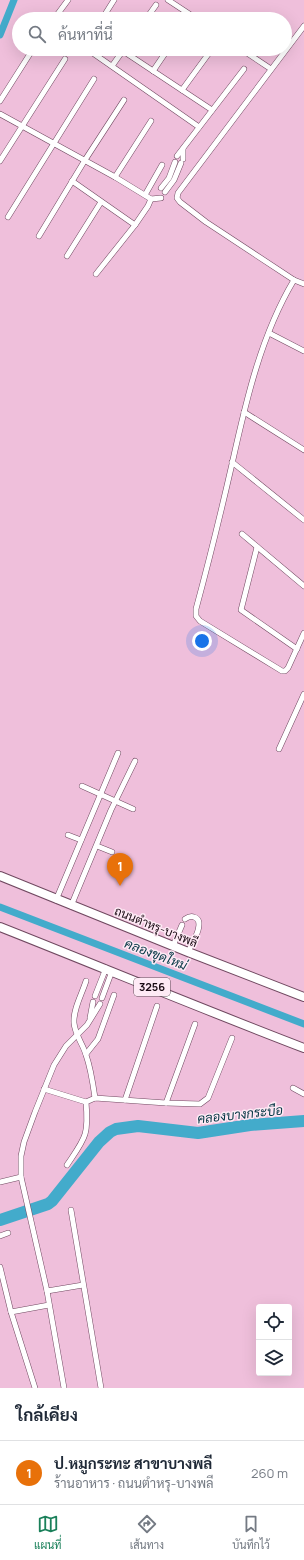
<!DOCTYPE html>
<html lang="th">
<meta charset="utf-8">
<style>
:root{--surface:#fff;--page:#f2f2f3;--text:#1f2937;--muted:#747a83;--line:#e0e1e3;--accent:#1a805a}
body{margin:0;font-family:Manrope,Sarabun,sans-serif;background:var(--page);color:var(--text)}
.controls{position:absolute;right:12px;bottom:12px;display:grid;overflow:hidden;border-radius:4px;box-shadow:0 4px 16px #0002}
.controls button{width:36px;height:36px;display:grid;place-items:center;padding:0;border:0;border-bottom:1px solid var(--line);background:var(--surface);color:var(--text);font:20px sans-serif}
.you{position:absolute;left:202px;top:641px;width:14px;height:14px;margin:-10px;border:3px solid #fff;border-radius:50%;background:#1a73e8;box-shadow:0 0 0 6px #1a73e833}
.badge{display:grid;place-items:center;width:26px;height:26px;border-radius:50%;background:var(--accent);color:#fff;font-size:13px;font-weight:700}
.pin{position:absolute;translate:-50% -33px;filter:drop-shadow(0 1px 2px #0008)}
.pin::after{content:'';position:absolute;top:21px;width:14px;height:12px;background:inherit;clip-path:polygon(0 0,100% 0,50% 100%)}
.list{margin:0;padding:0;list-style:none}
h2{display:flex;justify-content:space-between;align-items:center;height:52px;margin:0;padding:0 16px;font-size:17px}
h2 small{font-size:13px;font-weight:400;color:var(--muted)}
.list li{display:grid;grid-template-columns:26px 1fr auto;gap:12px;align-items:center;box-sizing:border-box;height:64px;padding:0 16px;border-top:1px solid var(--line)}
.list b{display:block;font-size:15px;white-space:nowrap}
.list p{margin:0;font-size:13px;white-space:nowrap;color:var(--muted)}
.list em{font-size:13px;font-style:normal;color:var(--muted)}
.icon{flex:none;width:22px;height:22px;fill:none;stroke:currentColor;stroke-width:2;stroke-linecap:round;stroke-linejoin:round}
.map{position:relative;flex:none;width:304px;height:1388px;overflow:hidden}
.search{position:absolute;background:var(--surface);box-shadow:0 4px 16px #0002;left:12px;right:12px;top:12px;height:44px;display:flex;align-items:center;gap:10px;box-sizing:border-box;padding:0 14px;border-radius:22px;color:var(--muted);font-size:15px}
.sheet{height:116px;background:var(--surface)}
nav{display:flex;justify-content:space-around;align-items:center;box-sizing:border-box;height:56px;border-top:1px solid var(--line);background:var(--surface);font-size:11px;color:var(--muted)}
nav a{display:grid;justify-items:center;gap:2px}
nav .on{color:var(--accent)}
.map>svg:first-child{display:block}
.lines{fill:none;stroke-linecap:round;stroke-linejoin:round}
.canal{stroke:#43abcb;stroke-width:7}
.river{stroke:#43abcb;stroke-width:12}
.street-casing{stroke:#714961;stroke-width:6}
.primary-casing{stroke:#714961;stroke-width:10}
.street{stroke:#fff;stroke-width:5}
.primary{stroke:#fff;stroke-width:8}
.labels{text-anchor:middle;stroke-width:3;stroke-linejoin:round;paint-order:stroke}
.shield{fill:#feeaf5;stroke:#5d4c56;stroke-width:1}
.shield-label{font-size:11px;font-weight:bold;fill:#180912}
.street-label{font-size:12px;fill:#180912;stroke:#feeaf5}
.water-label{font-size:13px;font-style:italic;fill:#053644;stroke:#feeaf5}
</style>
<div class="map">
<svg width="304" height="1388" viewBox="0 0 304 1388">
<rect width="100%" height="100%" fill="#efbfdb"/>
<g class="lines">
<g class="canal">
<polyline points="0,35 14,0"/>
<polyline points="0,907 304,1024"/>
</g>
<polyline class="river" points="0,1220 48,1204 52,1201 99,1142 110,1132 116,1129 138,1126 198,1133 250,1125 304,1121"/>
<defs>
<g id="street">
<polyline points="168,0 197,19"/>
<polyline points="41,18 43,19"/>
<polyline points="54,19 68,0"/>
<polyline points="102,19 114,0"/>
<polyline points="146,19 156,5"/>
<polyline points="304,26 178,193 177,198 180,202 206,222 294,280 304,284"/>
<polyline points="87,49 199,127"/>
<polyline points="241,49 271,69"/>
<polyline points="123,51 212,110"/>
<polyline points="112,66 124,49"/>
<polyline points="153,71 168,49"/>
<polyline points="182,90 212,49"/>
<polyline points="0,101 33,49"/>
<polyline points="0,114 115,177 151,199 161,198"/>
<polyline points="177,156 244,69"/>
<polyline points="183,159 183,149"/>
<polyline points="0,161 65,59"/>
<polyline points="115,177 151,121"/>
<polyline points="72,181 135,225"/>
<polyline points="161,188 169,178 175,162"/>
<polyline points="165,192 174,180 181,163"/>
<polyline points="145,195 162,165"/>
<polyline points="8,217 94,79"/>
<polyline points="39,236 85,160 124,100"/>
<polyline points="67,256 101,202"/>
<polyline points="96,274 135,225 148,206 151,199"/>
<path d="M294,280C261,335 246,401 232,464C221,512 209,561 196,609V616L200,621L282,671H285L288,668L304,633"/>
<polyline points="269,333 304,351"/>
<polyline points="244,412 304,450"/>
<polyline points="232,462 304,520"/>
<polyline points="242,534 304,586"/>
<polyline points="257,547 241,610 297,649"/>
<polyline points="279,749 304,694"/>
<polyline points="82,786 133,809"/>
<polyline points="68,835 81,840"/>
<polyline points="97,846 112,852"/>
<polyline points="56,900 118,753"/>
<polyline points="71,906 111,810 135,761"/>
<path d="M185,919C188,917 191,916 194,917C207,921 191,945 188,952"/>
<polyline points="173,946 182,925"/>
<path d="M86,981C82,994 73,1009 74,1023C75,1035 83,1044 86,1055C91,1069 93,1084 95,1098"/>
<polyline points="95,996 106,968"/>
<polyline points="102,998 112,971"/>
<polyline points="90,1018 93,1002"/>
<polyline points="86,1054 98,1039 114,995"/>
<polyline points="293,1088 304,1094"/>
<polyline points="44,1089 86,1102"/>
<polyline points="125,1100 157,1006"/>
<polyline points="166,1103 195,1024"/>
<path d="M67,1165C85,1138 89,1136 86,1102L95,1098L166,1103L200,1104L208,1098L232,1038"/>
<polyline points="0,1182 21,1177"/>
<polyline points="71,1210 101,1388"/>
<polyline points="0,1236 8,1233"/>
<polyline points="0,1267 11,1312 35,1388"/>
<polyline points="47,1291 83,1285"/>
<polyline points="11,1312 49,1305"/>
<polyline points="64,1388 47,1291 21,1177 21,1156 24,1142 35,1112 54,1065 66,1046 87,1025 100,1004"/>
</g>
<g id="primary">
<polyline points="0,876 188,952 304,997"/>
<path d="M0,927C101,967 202,1009 304,1048"/>
</g>
</defs>
<use href="#street" class="street-casing"/>
<use href="#primary" class="primary-casing"/>
<use href="#street" class="street"/>
<use href="#primary" class="primary"/>
</g>
<g class="labels">
<rect class="shield" x="134" y="978" width="36" height="18" rx="3"/>
<g class="shield-label">
<text x="152" y="991">3256</text>
</g>
<g class="street-label">
<text transform="translate(156 927) rotate(22)" y="4">ถนนตำหรุ-บางพลี</text>
</g>
<g class="water-label">
<text transform="translate(156 954) rotate(21)" y="5">คลองขุดใหม่</text>
<text transform="translate(240 1114) rotate(-6)" y="5">คลองบางกระบือ</text>
</g>
</g>
</svg>
<div class="controls">
<button><svg class="icon" aria-label="locate" viewBox="0 0 24 24"><circle cx="12" cy="12" r="6"/><path d="M12 2v4M12 18v4M2 12h4M18 12h4"/></svg></button>
<button><svg class="icon" aria-label="layers" viewBox="0 0 24 24"><path d="M12 4l9 5-9 5-9-5zM3 14l9 5 9-5"/></svg></button>
</div>
<div class="you"></div>
<div class="pin badge" style="left:120px;top:886px;background:#e8710a">1</div>
<div class="search"><svg class="icon" aria-label="search" viewBox="0 0 24 24"><circle cx="10" cy="10" r="6"/><path d="M15 15l6 6"/></svg>ค้นหาที่นี่</div>
</div>
<section class="sheet">
<h2>ใกล้เคียง<small></small></h2>
<ul class="list">
<li><span class="badge" style="background:#e8710a">1</span><div><b>ป.หมูกระทะ สาขาบางพลี</b><p>ร้านอาหาร · ถนนตำหรุ-บางพลี</p></div><em>260 m</em></li>
</ul>
</section>
<nav>
<a class="on"><svg class="icon" aria-label="map" viewBox="0 0 24 24"><path d="M3 6l6-2 6 2 6-2v14l-6 2-6-2-6 2zM9 4v14M15 6v14"/></svg>แผนที่</a>
<a><svg class="icon" aria-label="directions" viewBox="0 0 24 24"><path d="M12 3l9 9-9 9-9-9zM9 14v-3h6M13 9l2 2-2 2"/></svg>เส้นทาง</a>
<a><svg class="icon" aria-label="saved" viewBox="0 0 24 24"><path d="M7 4h10v16l-5-4-5 4z"/></svg>บันทึกไว้</a>
</nav>
